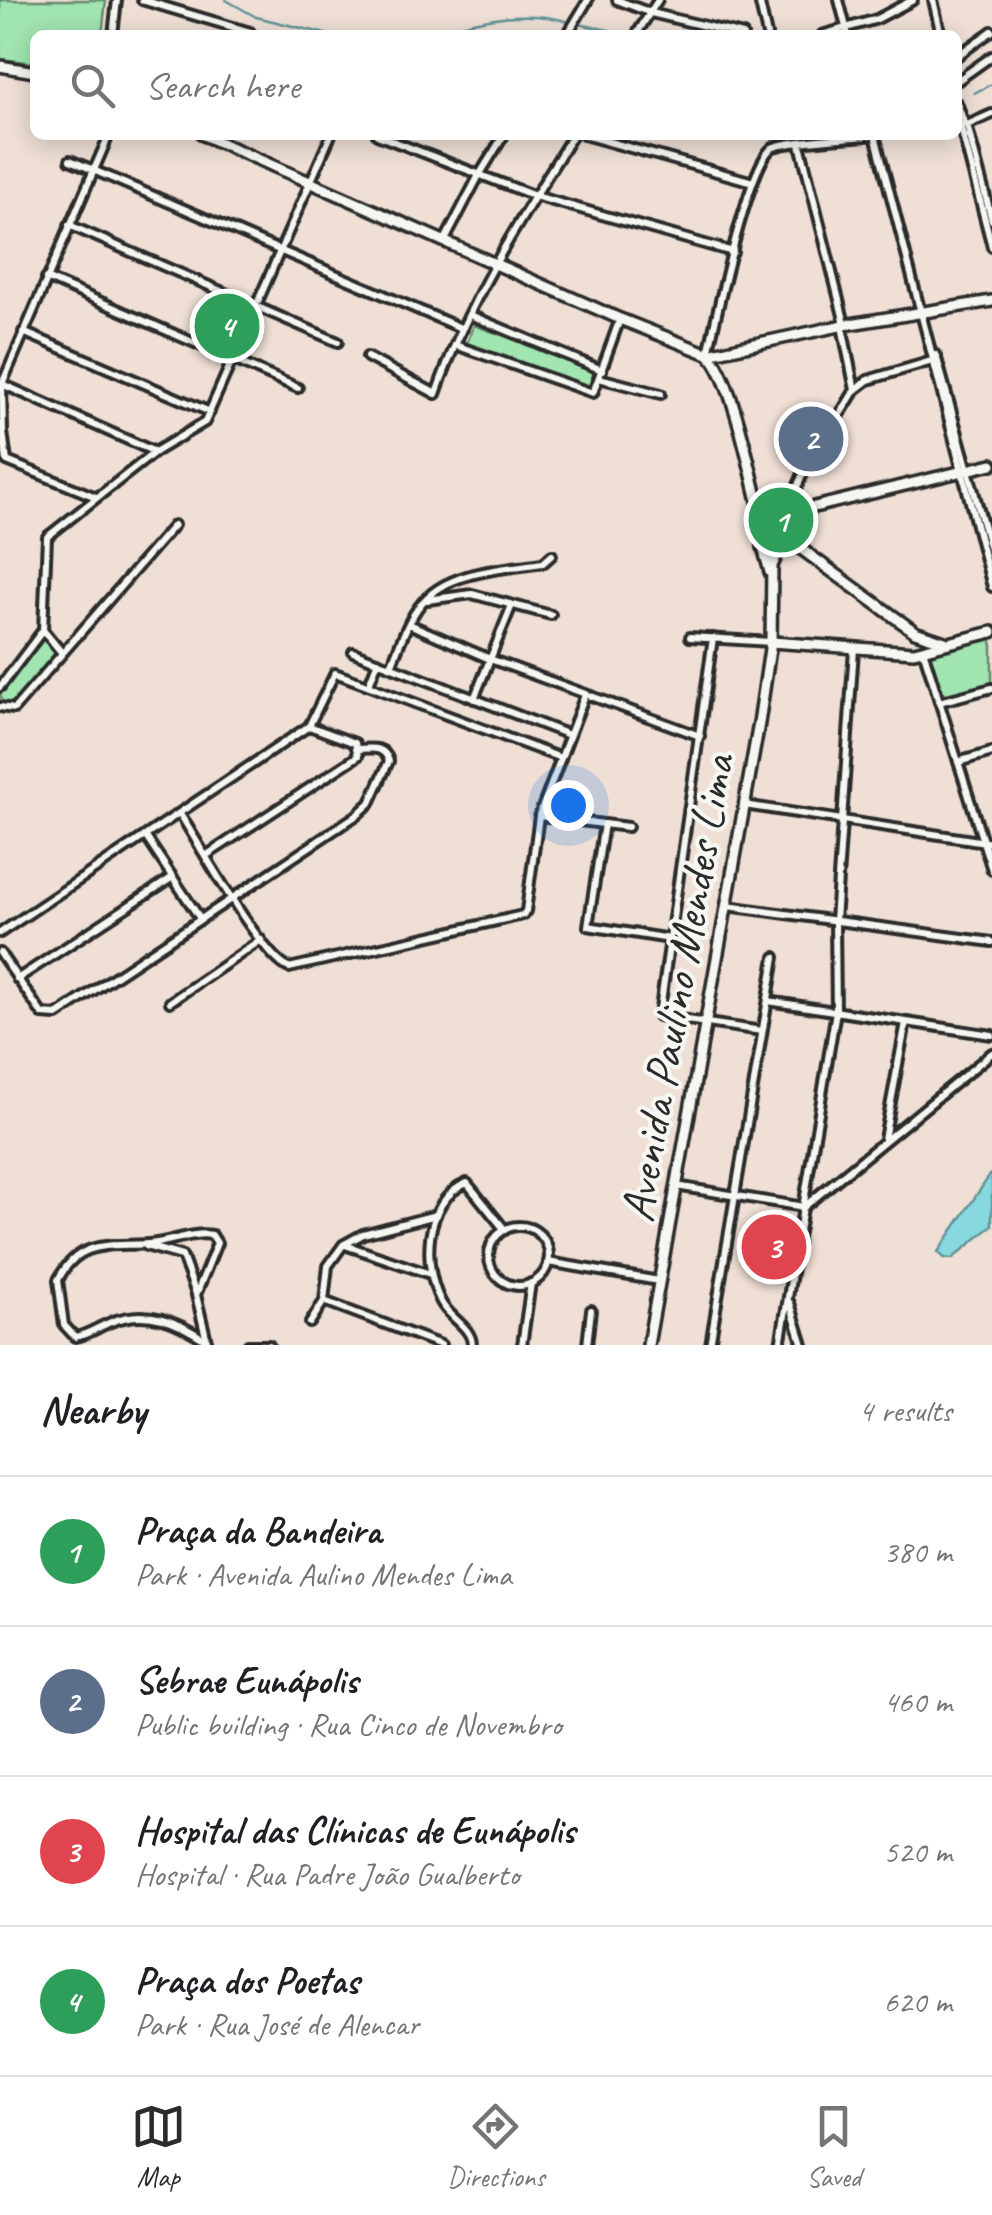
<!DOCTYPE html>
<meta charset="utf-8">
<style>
:root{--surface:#fff;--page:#f2f2f2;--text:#202124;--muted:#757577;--line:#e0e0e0;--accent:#2b2b2b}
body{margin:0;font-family:Caveat,sans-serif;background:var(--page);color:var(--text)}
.you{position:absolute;left:568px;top:805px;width:35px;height:35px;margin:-25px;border:8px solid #fff;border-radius:50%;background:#1a73e8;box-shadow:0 0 0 15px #1a73e833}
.badge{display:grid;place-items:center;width:65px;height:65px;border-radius:50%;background:var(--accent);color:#fff;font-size:32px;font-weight:700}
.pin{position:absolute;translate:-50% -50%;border:5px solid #fff;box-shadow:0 2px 10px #0006}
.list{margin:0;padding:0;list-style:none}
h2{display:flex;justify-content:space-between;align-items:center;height:130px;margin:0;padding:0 40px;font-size:42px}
h2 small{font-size:32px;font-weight:400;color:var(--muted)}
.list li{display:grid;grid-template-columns:65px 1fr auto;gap:30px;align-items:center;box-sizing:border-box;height:150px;padding:0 40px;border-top:2px solid var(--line)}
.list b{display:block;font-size:38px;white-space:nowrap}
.list p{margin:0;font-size:32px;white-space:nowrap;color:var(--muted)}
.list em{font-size:32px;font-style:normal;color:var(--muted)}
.icon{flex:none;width:55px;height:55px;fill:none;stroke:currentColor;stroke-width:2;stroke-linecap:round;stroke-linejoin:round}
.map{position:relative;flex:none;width:992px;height:1345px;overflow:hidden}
.search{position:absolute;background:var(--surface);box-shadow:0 5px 25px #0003;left:30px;right:30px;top:30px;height:110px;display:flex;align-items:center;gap:25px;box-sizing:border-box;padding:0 35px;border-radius:15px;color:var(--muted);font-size:38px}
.sheet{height:730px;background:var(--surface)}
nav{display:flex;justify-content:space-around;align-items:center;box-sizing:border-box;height:140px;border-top:2px solid var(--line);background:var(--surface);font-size:28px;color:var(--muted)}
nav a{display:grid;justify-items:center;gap:5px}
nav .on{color:var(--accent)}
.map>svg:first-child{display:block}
.green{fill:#a1e5b0;stroke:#66886e;stroke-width:2.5}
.water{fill:#87d9df;stroke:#629397;stroke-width:2.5}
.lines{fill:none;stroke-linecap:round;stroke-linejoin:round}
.stream{stroke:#629397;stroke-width:2.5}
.minor-casing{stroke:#2b2b2b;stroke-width:14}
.major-casing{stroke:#2b2b2b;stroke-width:16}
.minor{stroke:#f6f6f2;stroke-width:6}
.major{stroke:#f6f6f2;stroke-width:9}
.labels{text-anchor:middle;stroke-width:8;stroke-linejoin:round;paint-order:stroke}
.street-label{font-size:48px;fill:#2b2b2b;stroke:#f6f6f2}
</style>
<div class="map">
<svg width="992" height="1345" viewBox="0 0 992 1345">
<rect width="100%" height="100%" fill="#efdfd5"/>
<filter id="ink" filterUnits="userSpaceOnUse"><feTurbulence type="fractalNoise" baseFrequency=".01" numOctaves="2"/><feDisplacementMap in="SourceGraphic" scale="20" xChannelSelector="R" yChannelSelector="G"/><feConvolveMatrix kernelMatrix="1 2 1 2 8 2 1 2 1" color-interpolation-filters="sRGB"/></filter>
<g filter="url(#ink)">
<g class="green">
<polygon points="0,0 106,0 102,35 35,35 35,63 0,59"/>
<polygon points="222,298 250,309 232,355 205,344"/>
<polygon points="474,325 595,369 588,389 466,346"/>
<path d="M777,499L790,503L797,524L788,537L771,538C763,527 764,506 777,499Z"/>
<polygon points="992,635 992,683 941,698 929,654"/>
<polygon points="46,637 51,641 55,655 12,707 3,706 0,693"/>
</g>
<polygon class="water" points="992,1172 992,1226 952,1259 944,1258 938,1252"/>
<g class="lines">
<g class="stream">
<polyline points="226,0 256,17 330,35"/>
<polyline points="578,24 609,30 615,35"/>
<path d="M417,35C468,24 513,7 566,21"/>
<polyline points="974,93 992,84"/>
</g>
<defs>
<g id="minor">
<polyline points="142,0 250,32"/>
<polyline points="617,0 651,13 743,35"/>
<polyline points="759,0 767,35"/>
<polyline points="839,0 848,35"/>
<polyline points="933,0 941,35"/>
<polyline points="113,35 117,0"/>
<polyline points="567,35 588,0"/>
<polyline points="636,35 658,0"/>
<polyline points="822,35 877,19 913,0"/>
<polyline points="957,56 992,31"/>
<polyline points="957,81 992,56"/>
<polyline points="957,103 964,122"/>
<polyline points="964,122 961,128 992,247"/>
<polyline points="964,122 967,125 992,220"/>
<polyline points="967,125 992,114"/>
<polyline points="377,135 535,196 733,252"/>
<polyline points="584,135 753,182"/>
<polyline points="800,144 844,320 843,331 855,390"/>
<polyline points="70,160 463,329"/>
<polyline points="69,225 338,342"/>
<polyline points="444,242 478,177 504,135"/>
<polyline points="46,278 298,388"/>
<polyline points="470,315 602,370"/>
<polyline points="23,332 210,412"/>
<polyline points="198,344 220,291"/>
<polyline points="455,345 593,393 620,319"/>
<path d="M708,354C715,322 750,156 774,147C793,140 852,138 875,135L992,587"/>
<polyline points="936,355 992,556"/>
<path d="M367,357L436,394C468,301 521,218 573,135"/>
<polyline points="599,378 661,394"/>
<polyline points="2,384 155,452"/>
<polyline points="96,497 7,461 3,432 2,384 109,135"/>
<polyline points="791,501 802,476 855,390 868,380 932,361 937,356"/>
<polyline points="427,600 472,594 551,615"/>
<polyline points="409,624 490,659 700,736"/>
<polyline points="690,637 771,642"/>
<polyline points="713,638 659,1016 762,1031"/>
<polyline points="923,650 992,870"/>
<polyline points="353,652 569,735"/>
<polyline points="62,653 43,630 47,537 155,452 205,422 331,135"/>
<path d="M391,666C398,649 404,630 414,614C439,570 499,570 543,563L552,555"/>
<polyline points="369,684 378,661"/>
<polyline points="0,687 43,630"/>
<polyline points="474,699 512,605"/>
<polyline points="939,702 992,688"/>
<polyline points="0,707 14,709 174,525"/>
<polyline points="958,762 992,752"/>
<polyline points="744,805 992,843"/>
<path d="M180,814C199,844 262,958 289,968L523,915L526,911L539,816L585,695"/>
<polyline points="539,816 628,827"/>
<polyline points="604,824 588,926 670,939"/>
<polyline points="146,837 201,920"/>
<polyline points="207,855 358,756 355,743 309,726"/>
<polyline points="727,906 992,942"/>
<polyline points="0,933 309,726 335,673 561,758"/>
<path d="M0,953L42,1014L57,1015L357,815L370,803L389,761C384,746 373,748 359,749"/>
<polyline points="17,979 173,877"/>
<polyline points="768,1001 992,1035"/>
<polyline points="170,1002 261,940"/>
<polyline points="884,1139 906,1022"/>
<polyline points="676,1186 804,1207"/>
<polyline points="805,1206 992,1053"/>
<circle cx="519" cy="1256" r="30"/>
<polyline points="345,1245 430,1274"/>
<polyline points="146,1246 182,1256 196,1294"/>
<polyline points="548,1262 659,1281"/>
<polyline points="324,1301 441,1345"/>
<polyline points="790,1303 803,1345"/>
<polyline points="310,1323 324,1301 328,1266 343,1245 363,1234 436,1215"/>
<path d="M207,1341C178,1322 147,1307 111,1322C98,1327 88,1335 75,1337L64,1325L58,1280C81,1234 118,1249 157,1243C175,1240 195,1232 212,1235L217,1243L196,1295L208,1345"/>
<polyline points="248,1345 269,1345"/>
<path d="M472,1345C472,1327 449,1318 441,1302C422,1266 423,1201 467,1183L505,1230"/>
<polyline points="522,1345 531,1283"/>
<polyline points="587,1345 591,1310"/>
<polyline points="710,1345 775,957"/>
<polyline points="780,1345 836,1011 835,921 854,649"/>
</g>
<g id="major">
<polyline points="0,66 35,72"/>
<polyline points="203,135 620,319 708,354 844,325 992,301"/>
<path d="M708,354C732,374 753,483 762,518"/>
<polyline points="798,511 992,464"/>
<polyline points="763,514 763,547 770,572"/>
<path d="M763,533L769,542C783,546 793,540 798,527L795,505L782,496L770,498"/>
<polyline points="789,540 915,632 945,642"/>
<polyline points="771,642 914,652 992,632"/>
<polyline points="648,1345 759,723 771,642 772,566 782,543"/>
</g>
</defs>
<use href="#minor" class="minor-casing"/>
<use href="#major" class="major-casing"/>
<use href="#minor" class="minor"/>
<use href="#major" class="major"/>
</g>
</g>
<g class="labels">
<g class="street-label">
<text transform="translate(676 988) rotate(-80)" y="17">Avenida Paulino Mendes Lima</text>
</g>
</g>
</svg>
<div class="you"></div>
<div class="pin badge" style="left:781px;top:520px;background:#2e9e5b">1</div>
<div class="pin badge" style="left:811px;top:439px;background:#5c6f8a">2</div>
<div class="pin badge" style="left:774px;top:1247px;background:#e0444e">3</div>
<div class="pin badge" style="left:227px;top:326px;background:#2e9e5b">4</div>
<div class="search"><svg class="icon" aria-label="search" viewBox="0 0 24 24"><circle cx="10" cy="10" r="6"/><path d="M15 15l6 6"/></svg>Search here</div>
</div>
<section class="sheet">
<h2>Nearby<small>4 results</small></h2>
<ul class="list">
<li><span class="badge" style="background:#2e9e5b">1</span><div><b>Praça da Bandeira</b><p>Park · Avenida Aulino Mendes Lima</p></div><em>380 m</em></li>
<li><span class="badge" style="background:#5c6f8a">2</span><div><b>Sebrae Eunápolis</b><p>Public building · Rua Cinco de Novembro</p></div><em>460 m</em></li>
<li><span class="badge" style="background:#e0444e">3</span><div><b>Hospital das Clínicas de Eunápolis</b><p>Hospital · Rua Padre João Gualberto</p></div><em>520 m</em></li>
<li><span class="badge" style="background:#2e9e5b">4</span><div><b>Praça dos Poetas</b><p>Park · Rua José de Alencar</p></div><em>620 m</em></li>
</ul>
</section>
<nav>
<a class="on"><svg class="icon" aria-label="map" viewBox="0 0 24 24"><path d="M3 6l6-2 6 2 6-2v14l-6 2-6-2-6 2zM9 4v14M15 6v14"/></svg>Map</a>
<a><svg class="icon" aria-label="directions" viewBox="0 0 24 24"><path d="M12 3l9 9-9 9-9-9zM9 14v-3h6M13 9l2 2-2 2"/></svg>Directions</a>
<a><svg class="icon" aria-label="saved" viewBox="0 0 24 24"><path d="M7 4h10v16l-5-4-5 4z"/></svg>Saved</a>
</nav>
